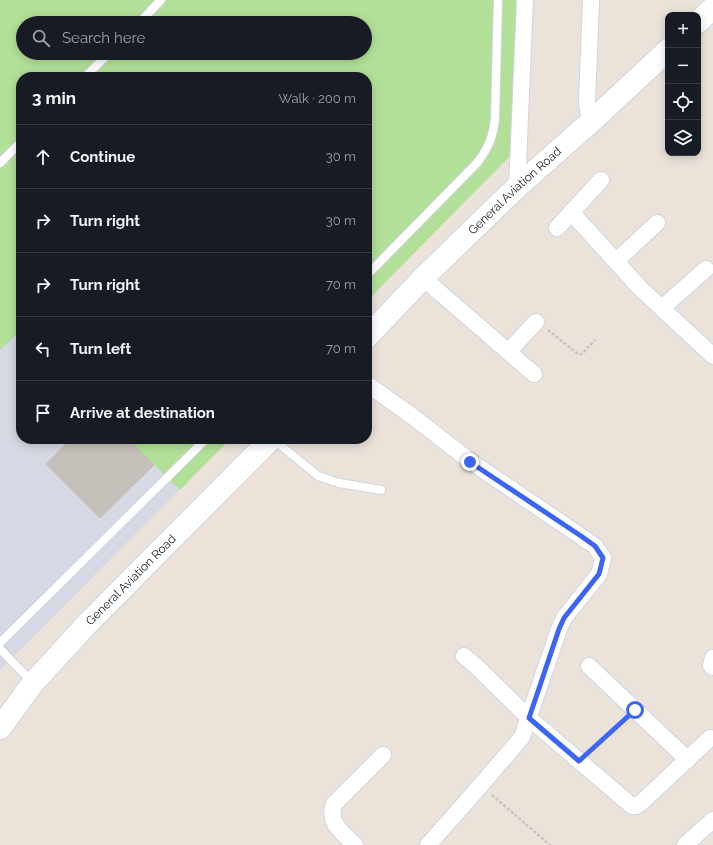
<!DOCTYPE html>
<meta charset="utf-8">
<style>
:root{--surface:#171b24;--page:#242831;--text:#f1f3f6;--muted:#9ea1a6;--line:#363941}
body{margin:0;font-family:Raleway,sans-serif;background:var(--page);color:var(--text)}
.controls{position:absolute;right:12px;top:12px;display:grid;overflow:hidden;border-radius:8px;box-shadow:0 2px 10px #0003}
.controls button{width:36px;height:36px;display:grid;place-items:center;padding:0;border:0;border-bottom:1px solid var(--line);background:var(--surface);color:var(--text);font:20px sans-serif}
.stop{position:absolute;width:12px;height:12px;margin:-9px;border:3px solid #3d65f5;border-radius:50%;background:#fff}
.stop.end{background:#3d65f5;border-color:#fff;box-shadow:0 1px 4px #0008}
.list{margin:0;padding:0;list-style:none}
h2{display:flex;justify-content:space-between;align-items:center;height:52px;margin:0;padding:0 16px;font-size:17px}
h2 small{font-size:13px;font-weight:400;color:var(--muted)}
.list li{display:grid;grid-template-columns:26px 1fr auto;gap:12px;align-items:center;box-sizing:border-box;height:64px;padding:0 16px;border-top:1px solid var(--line)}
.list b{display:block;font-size:15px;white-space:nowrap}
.list em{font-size:13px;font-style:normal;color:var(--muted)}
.icon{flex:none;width:22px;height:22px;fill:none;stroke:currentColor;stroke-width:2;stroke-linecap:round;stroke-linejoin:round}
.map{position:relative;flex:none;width:713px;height:845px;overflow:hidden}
.search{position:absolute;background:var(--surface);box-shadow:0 2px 10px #0003;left:16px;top:16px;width:356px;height:44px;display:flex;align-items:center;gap:10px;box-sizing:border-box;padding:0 14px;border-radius:22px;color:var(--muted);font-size:15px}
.panel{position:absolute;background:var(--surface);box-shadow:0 2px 10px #0003;left:16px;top:72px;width:356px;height:372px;border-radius:16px}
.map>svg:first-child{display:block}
.airport{fill:#d6d8e3;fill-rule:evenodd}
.green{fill:#b3e098;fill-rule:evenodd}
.building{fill:#c6c0ba;stroke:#c6bfb4}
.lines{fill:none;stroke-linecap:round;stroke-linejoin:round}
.lane-casing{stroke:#d0d4e1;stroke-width:10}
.street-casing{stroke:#d0d4e1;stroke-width:18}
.secondary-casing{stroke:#d0d4e1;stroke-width:24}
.path{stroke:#c3c3c3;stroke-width:2.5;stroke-dasharray:3 2;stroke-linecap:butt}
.lane{stroke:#fff;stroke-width:8}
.street{stroke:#fff;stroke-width:16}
.secondary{stroke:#fff;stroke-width:22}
.route{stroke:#3d65f5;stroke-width:5}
.labels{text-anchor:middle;stroke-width:3;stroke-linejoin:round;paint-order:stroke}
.street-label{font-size:12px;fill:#282828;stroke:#fff}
</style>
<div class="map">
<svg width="713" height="845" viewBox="0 0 713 845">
<rect width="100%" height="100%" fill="#ebe3da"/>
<path class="airport" d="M0,0H518L367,301V77H21V439H230L0,670ZM23,23H365V53H23Z"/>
<g class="green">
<path d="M0,0H518L511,155L367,301V77H21V330L0,350ZM23,23H365V53H23Z"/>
<polygon points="128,439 230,439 180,490"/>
</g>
<polygon class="building" points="71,439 128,439 154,465 100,518 46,464"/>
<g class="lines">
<defs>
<g id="lane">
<polyline points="139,23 161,0"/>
<polyline points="85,77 109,53"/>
<polyline points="0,163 21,142"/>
<path d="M367,275L477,163C489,147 493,137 495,118L498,0"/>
<polyline points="273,439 318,476 339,483 381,490"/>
<polyline points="0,643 206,439"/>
<polyline points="0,649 33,683"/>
</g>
<g id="street">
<polyline points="591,0 587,102 588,111 594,119"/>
<polyline points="517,187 525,0"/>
<polyline points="571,212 640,288 713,356"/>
<polyline points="557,228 601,180"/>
<polyline points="616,261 657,223"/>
<polyline points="423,278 534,374"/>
<polyline points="662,308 706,269"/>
<polyline points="508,352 536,322"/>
<polyline points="367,384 412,416 470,461 595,546 603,558 599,574 564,618 559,629 522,737 481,785 428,845"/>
<polyline points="464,656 477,667 529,718 632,806 636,806 642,802 710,738"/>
<polyline points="713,658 711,665 713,667"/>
<polyline points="589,666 688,760"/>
<path d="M355,845C343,833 327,823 334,804L383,755"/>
<polyline points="685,845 713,820"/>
</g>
<g id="secondary">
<polyline points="698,22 713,8"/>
<path id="s1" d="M367,337L423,278L517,187L594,119L668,50"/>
<path id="s2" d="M0,728L33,683L89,622L271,439"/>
</g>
</defs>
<use href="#lane" class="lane-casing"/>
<use href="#street" class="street-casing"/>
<use href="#secondary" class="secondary-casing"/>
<g class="path">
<polyline points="548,330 578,354 582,354 595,340"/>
<polyline points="591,750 623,721"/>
<polyline points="492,795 550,845"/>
</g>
<use href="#lane" class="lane"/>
<use href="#street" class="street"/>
<use href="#secondary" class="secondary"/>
</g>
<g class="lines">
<polyline class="route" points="470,462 581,536 595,546 603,558 599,574 564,618 559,629 529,718 579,761 635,710"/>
</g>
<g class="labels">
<g class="street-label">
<text dy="4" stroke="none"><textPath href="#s1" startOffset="208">General Aviation Road</textPath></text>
<text dy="4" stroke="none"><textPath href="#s2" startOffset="198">General Aviation Road</textPath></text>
</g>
</g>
</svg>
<div class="controls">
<button>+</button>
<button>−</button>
<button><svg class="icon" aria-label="locate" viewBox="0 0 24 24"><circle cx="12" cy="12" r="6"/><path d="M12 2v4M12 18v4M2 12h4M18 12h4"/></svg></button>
<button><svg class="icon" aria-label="layers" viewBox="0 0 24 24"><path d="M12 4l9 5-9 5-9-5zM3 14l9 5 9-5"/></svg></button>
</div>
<div class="stop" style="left:635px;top:710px"></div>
<div class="stop end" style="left:470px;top:462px"></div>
<div class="search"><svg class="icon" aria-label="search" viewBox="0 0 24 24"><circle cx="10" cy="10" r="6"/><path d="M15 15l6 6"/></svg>Search here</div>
<section class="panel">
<h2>3 min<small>Walk · 200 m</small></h2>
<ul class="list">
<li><svg class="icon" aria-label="ahead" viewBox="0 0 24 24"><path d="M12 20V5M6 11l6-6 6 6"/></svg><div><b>Continue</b></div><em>30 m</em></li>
<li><svg class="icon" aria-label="right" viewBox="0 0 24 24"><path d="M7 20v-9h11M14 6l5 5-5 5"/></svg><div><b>Turn right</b></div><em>30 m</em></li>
<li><svg class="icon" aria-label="right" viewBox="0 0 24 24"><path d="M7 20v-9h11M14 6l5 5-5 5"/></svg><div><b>Turn right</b></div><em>70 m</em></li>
<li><svg class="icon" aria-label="left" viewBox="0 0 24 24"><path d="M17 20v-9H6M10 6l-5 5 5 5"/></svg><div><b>Turn left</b></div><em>70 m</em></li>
<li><svg class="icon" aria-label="arrive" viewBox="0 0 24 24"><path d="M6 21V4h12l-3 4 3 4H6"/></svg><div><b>Arrive at destination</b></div></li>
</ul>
</section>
</div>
